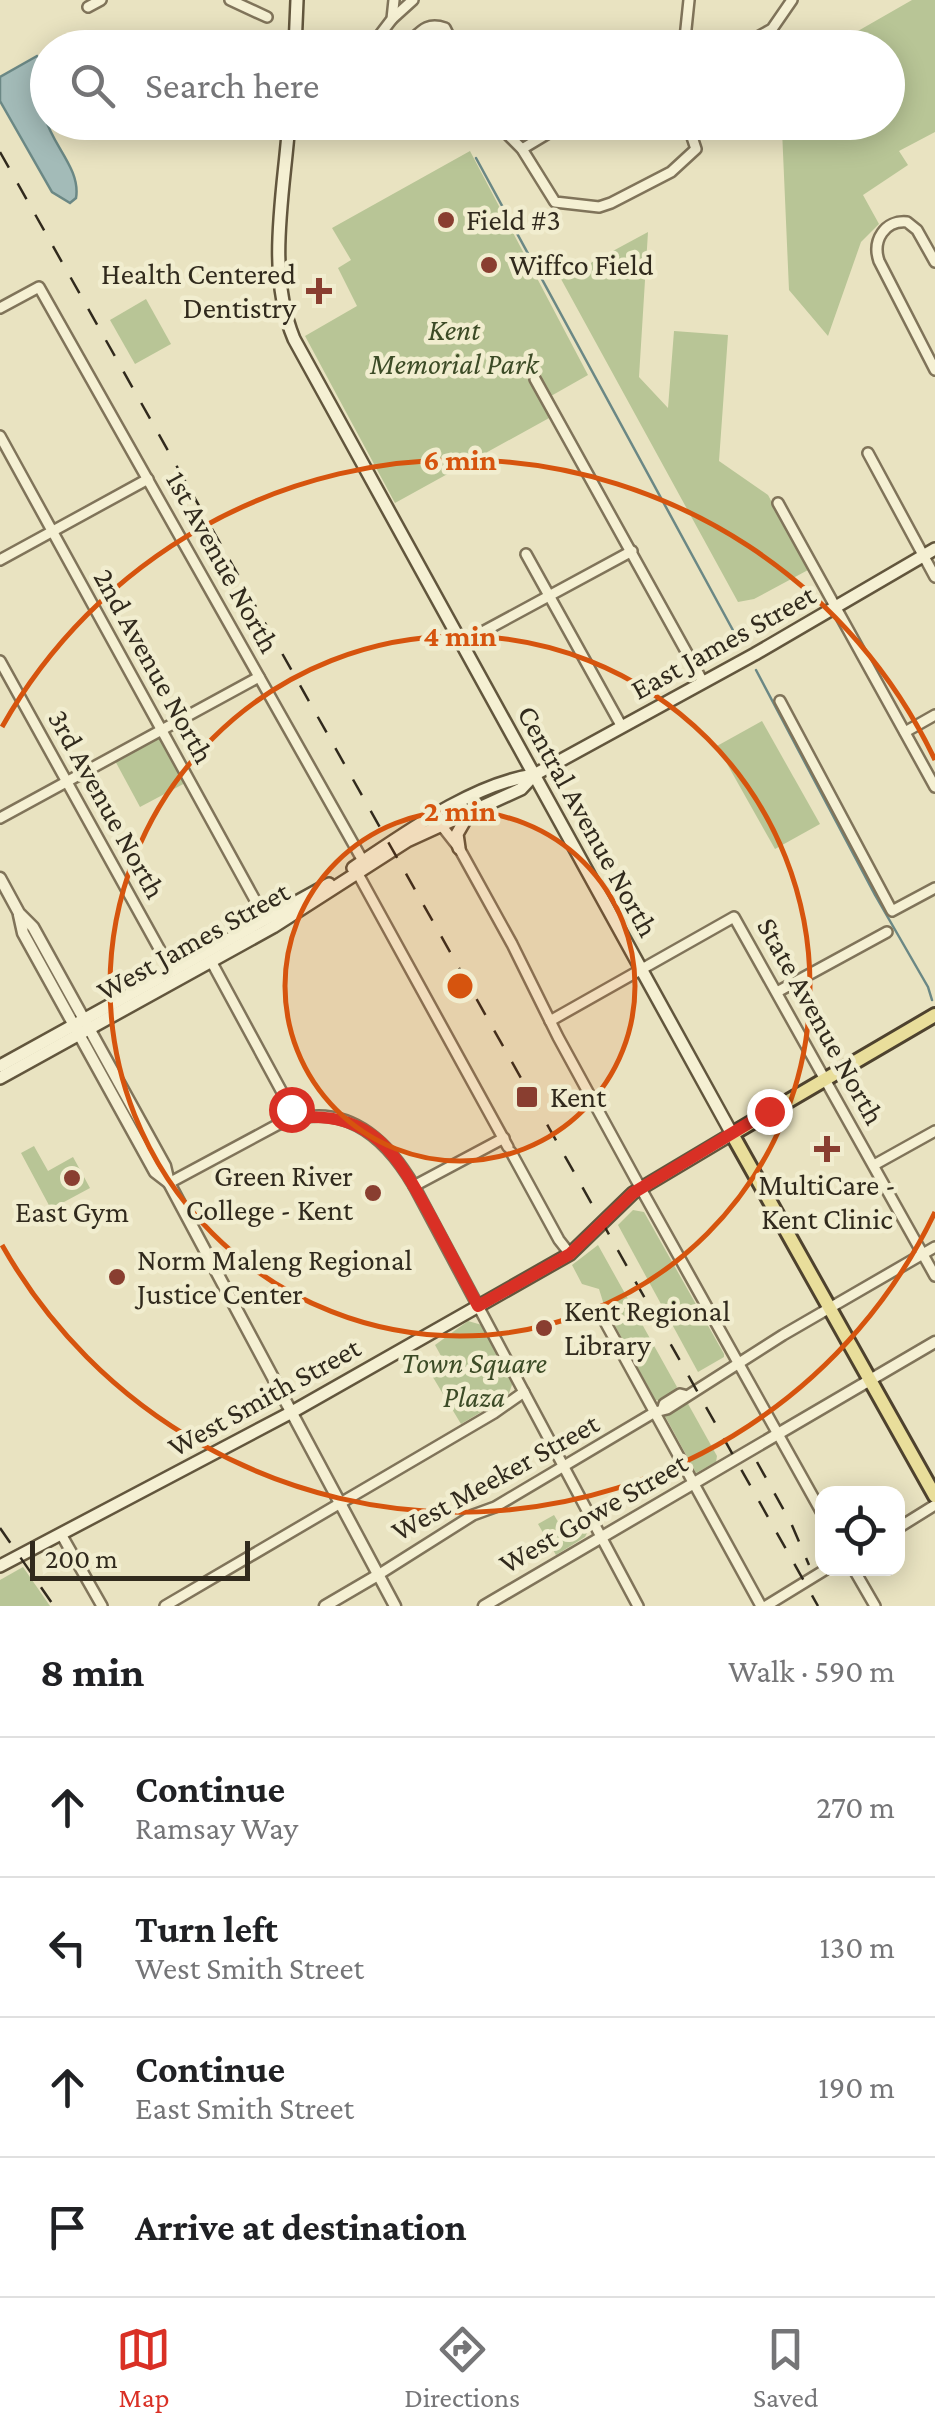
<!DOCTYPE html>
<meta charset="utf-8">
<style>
:root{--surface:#fff;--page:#f6f6f6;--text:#202124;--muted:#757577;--line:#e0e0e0;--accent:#d93025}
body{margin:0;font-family:"Crimson Pro",serif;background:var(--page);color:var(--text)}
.controls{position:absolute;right:30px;bottom:30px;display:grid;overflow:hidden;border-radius:20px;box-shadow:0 5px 25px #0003}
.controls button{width:90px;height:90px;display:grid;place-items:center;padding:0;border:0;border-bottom:2px solid var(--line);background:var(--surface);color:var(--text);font:50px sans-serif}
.scale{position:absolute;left:30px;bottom:25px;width:220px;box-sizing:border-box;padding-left:10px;border:5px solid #312a1d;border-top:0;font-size:28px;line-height:35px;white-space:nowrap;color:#312a1d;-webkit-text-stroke:8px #f1edcf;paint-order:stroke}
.stop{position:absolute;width:30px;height:30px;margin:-22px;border:8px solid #d93025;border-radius:50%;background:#fff}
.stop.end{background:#d93025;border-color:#fff;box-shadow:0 2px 10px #0008}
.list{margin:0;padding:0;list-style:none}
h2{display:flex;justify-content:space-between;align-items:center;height:130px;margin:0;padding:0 40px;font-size:42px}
h2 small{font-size:32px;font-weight:400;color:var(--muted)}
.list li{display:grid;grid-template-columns:65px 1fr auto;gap:30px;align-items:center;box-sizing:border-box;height:140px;padding:0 40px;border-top:2px solid var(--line)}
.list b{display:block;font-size:38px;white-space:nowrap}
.list p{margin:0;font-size:32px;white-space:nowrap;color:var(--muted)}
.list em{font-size:32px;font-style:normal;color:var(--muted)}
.icon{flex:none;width:55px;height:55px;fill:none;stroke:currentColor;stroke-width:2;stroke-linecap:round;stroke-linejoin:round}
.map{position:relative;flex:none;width:935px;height:1606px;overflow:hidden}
.search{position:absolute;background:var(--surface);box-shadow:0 5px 25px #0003;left:30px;right:30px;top:30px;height:110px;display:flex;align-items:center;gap:25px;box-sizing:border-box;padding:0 35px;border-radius:55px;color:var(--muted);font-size:38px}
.sheet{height:690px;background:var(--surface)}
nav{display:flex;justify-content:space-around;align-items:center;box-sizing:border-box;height:140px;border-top:2px solid var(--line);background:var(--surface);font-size:28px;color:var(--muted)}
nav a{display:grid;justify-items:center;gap:5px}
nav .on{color:var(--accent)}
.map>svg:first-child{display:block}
.green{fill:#b8c596}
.water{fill:#a3bbb8;stroke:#6b8885;stroke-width:2.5}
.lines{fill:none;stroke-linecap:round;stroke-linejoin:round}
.stream{stroke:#6b8885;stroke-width:2.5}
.minor-casing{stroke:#80745a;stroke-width:14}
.tertiary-casing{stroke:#80745a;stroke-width:15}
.secondary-casing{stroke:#62563d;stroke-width:16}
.primary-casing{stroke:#4e422e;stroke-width:18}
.minor{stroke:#f5f0d3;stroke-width:9}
.tertiary{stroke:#f5f0d3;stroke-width:10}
.secondary{stroke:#f5f0d3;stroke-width:11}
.primary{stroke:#e9de9b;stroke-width:12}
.rail{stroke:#312a1d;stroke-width:2.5;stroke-dasharray:18 18;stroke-linecap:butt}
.route{stroke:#d93025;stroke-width:12}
.ring{fill:none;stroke:#d6540e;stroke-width:5}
.poi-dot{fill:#893e30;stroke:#f1edcf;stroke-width:4}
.labels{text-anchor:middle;stroke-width:9;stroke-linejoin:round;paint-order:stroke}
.poi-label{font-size:30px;fill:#312a1d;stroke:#f1edcf;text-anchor:start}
.park-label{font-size:30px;font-style:italic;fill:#3c4b26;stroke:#f1edcf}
.street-label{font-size:30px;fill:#312a1d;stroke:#f1edcf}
.centre{fill:#d6540e;stroke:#f1edcf;stroke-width:5}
.ring-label{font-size:30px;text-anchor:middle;font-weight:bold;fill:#d6540e;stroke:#f1edcf;stroke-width:9;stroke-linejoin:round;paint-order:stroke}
</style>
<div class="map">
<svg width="935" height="1606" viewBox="0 0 935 1606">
<rect width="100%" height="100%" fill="#e9e3c1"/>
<g class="green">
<polygon points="912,0 935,0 935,132 899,151 908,165 863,195 879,224 861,242 828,336 789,290 782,130 778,123 888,122 888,48 830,47"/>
<polygon points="470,151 588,375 551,396 560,412 395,503 305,336 357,306 338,268 351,260 332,228"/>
<polygon points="648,232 639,377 668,408 674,331 728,335 719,461 768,495 808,570 754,599 738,602 561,279"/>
<polygon points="146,299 171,344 135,364 110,320"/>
<polygon points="762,721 820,824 775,849 717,746"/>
<polygon points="161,731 189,781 140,807 113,757"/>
<polygon points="34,1146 48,1171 73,1157 90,1188 51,1209 21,1153"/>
<polygon points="633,1210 644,1212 724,1354 724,1357 698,1372 618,1225"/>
<polygon points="598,1245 677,1387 666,1401 655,1400 604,1305 599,1289 582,1284 572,1265"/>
<polygon points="468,1321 482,1325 513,1382 508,1396 461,1424 431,1374 446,1365 435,1345"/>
<polygon points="687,1402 717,1456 716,1462 696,1473 665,1416"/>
<polygon points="554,1515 560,1525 582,1515 590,1527 585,1537 556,1555 538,1524"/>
<polygon points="23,1567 50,1606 0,1606 0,1580"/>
</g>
<path class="water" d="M37,56C50,70 40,99 45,117C52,145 81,169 76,198L70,203L52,192L0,101V77Z"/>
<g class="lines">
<g class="stream">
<polyline points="476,158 741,645"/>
<polyline points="756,670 875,895 928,987 932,1000"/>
</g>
<defs>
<g id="minor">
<polyline points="230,0 267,17"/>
<polyline points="88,7 101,0"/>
<polyline points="392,19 413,0"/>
<polyline points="685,41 742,46"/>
<polyline points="368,48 376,40 376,48"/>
<polyline points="393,48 376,40 392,19 394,0"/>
<path d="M402,48C418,37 423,20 445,28L455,48"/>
<polyline points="684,48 689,0"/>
<polyline points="738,48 772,29 792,0"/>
<polyline points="495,122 522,149 555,202 599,207 611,203 671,172 696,149 687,122"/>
<polyline points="522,149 567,122"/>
<path d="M935,262L917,230L907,222C885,220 872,240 879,261L935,370"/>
<polyline points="0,308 39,287 363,861"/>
<polyline points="535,379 703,682"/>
<polyline points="0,436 266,920"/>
<polyline points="868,453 935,577"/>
<polyline points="778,503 935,787"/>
<polyline points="526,554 622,727"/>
<polyline points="0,560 148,479"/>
<polyline points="462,643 632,551"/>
<polyline points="0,661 171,970"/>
<polyline points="780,701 892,911 935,888"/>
<polyline points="905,732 935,715"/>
<polyline points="0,818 259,677"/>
<polyline points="441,825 459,848 512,944 558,1037 635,1178 822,1513"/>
<polyline points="358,874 508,1147"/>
<polyline points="211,961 296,1118"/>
<polyline points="777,992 887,932"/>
<polyline points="550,1021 734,917 935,1276"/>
<polyline points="511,1152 559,1240 570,1254"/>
<polyline points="874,1165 935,1131"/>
<path d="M169,1183L277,1125C340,1099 383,1133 414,1186L638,1606"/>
<polyline points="414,1186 504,1138"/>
<polyline points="604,1320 761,1606"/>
<polyline points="663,1408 664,1404 680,1394 684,1395"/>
<polyline points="898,1528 935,1505"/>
<polyline points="61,1534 102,1606"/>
<polyline points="853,1568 875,1606"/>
<polyline points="378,1575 473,1515 495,1507 655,1412 667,1409 783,1335 935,1247"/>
<polyline points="165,1606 494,1413 524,1392"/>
<polyline points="766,1606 828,1568"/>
</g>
<g id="tertiary">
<polyline points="0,878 19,913 33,927 165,1166 169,1183 395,1606"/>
<polyline points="19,915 23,933 155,1172 168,1182"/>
<polyline points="325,1606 378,1575"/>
<polyline points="484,1606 935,1342"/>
</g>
<g id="secondary">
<polyline points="295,48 297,0"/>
<polyline points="459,848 457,834 468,815"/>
<path d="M353,868C404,834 472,784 534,775"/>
<polyline points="0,1066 329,884"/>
<polyline points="0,1078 273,927 407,841 521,789 534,775 755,654 935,549"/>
<path d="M0,1566L292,1412L570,1254L633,1193L732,1134L294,339C266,272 284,193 289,122"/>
</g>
<polyline id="primary" points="935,1015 732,1134 935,1496"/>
</defs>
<use href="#minor" class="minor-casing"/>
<use href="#tertiary" class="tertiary-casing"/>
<use href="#secondary" class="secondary-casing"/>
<use href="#primary" class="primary-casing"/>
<use href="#minor" class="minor"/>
<use href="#tertiary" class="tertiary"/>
<use href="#secondary" class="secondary"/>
<use href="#primary" class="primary"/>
<g class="rail">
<polyline points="0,152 818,1606"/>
<polyline points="757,1462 791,1523 809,1565"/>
<polyline points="0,1528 54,1606"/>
</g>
</g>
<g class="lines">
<path class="route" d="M291,1109L296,1118C373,1110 397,1155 430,1215C446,1245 462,1275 478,1306L570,1254L633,1193L769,1111"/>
</g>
<circle cx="460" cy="986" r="175" fill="#d6540e" fill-opacity=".12"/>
<g class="ring">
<circle cx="460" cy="986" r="175"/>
<circle cx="460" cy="986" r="350"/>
<path d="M935 1212A526 526 0 0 1 2 1245M2 727A526 526 0 0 1 935 760"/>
</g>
<g class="poi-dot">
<circle cx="446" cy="220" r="10"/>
<circle cx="489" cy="265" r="10"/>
<path d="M314 276h10v10h10v10h-10v10h-10v-10h-10v-10h10z"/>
<rect x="515" y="1085" width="24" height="24" rx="5"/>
<path d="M822 1134h10v10h10v10h-10v10h-10v-10h-10v-10h10z"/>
<circle cx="72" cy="1178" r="10"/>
<circle cx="373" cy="1193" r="10"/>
<circle cx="117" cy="1277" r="10"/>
<circle cx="544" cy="1328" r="10"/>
</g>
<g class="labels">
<g class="poi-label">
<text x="466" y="230">Field #3</text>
<text x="509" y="275">Wiffco Field</text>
<text x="296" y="284" text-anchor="end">Health Centered<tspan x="296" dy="34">Dentistry</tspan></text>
<text x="550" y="1107">Kent</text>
<text x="353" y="1186" text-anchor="end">Green River<tspan x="353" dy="34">College - Kent</tspan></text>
<text x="827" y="1195" text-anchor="middle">MultiCare -<tspan x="827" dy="34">Kent Clinic</tspan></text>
<text x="72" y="1222" text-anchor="middle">East Gym</text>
<text x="137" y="1270">Norm Maleng Regional<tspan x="137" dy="34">Justice Center</tspan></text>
<text x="564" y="1321">Kent Regional<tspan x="564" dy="34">Library</tspan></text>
</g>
<g class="park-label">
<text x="454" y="340">Kent<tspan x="454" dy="34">Memorial Park</tspan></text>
<text x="474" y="1373">Town Square<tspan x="474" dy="34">Plaza</tspan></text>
</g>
<g class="street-label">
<text transform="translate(223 562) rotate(61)" y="10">1st Avenue North</text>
<text transform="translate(723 642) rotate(-29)" y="10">East James Street</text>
<text transform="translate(154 666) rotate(61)" y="10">2nd Avenue North</text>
<text transform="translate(107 804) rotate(61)" y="10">3rd Avenue North</text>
<text transform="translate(588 821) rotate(61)" y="10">Central Avenue North</text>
<text transform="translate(193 941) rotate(-29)" y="10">West James Street</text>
<text transform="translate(821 1021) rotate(61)" y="10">State Avenue North</text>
<text transform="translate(264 1397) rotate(-29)" y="10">West Smith Street</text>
<text transform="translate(495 1477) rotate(-29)" y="10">West Meeker Street</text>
<text transform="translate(593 1513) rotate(-30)" y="10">West Gowe Street</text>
</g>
</g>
<circle cx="460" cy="986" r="15" class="centre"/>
<g class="ring-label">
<text x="460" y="470">6 min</text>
<text x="460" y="646">4 min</text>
<text x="460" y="821">2 min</text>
</g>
</svg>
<div class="controls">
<button><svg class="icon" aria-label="locate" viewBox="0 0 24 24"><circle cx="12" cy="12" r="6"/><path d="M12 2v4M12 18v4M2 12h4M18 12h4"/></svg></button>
</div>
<div class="scale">200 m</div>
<div class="stop" style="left:291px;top:1109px"></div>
<div class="stop end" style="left:769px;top:1111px"></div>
<div class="search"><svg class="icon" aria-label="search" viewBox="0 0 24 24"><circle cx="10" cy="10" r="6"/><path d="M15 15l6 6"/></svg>Search here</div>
</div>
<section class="sheet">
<h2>8 min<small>Walk · 590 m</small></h2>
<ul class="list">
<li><svg class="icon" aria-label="ahead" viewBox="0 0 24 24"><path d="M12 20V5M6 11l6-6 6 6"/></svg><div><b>Continue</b><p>Ramsay Way</p></div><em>270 m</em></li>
<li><svg class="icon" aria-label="left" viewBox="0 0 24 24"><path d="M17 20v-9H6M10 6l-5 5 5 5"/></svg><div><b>Turn left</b><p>West Smith Street</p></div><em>130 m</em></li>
<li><svg class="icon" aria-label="ahead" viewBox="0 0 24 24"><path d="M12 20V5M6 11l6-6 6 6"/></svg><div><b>Continue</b><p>East Smith Street</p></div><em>190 m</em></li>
<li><svg class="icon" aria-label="arrive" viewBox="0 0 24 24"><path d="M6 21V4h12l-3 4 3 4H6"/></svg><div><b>Arrive at destination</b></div></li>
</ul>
</section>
<nav>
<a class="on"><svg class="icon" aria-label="map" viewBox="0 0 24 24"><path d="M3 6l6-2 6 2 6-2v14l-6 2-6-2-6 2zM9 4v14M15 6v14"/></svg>Map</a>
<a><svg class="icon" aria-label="directions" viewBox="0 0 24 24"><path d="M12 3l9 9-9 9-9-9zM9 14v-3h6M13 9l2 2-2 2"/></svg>Directions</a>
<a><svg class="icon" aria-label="saved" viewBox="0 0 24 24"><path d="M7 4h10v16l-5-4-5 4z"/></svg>Saved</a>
</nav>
